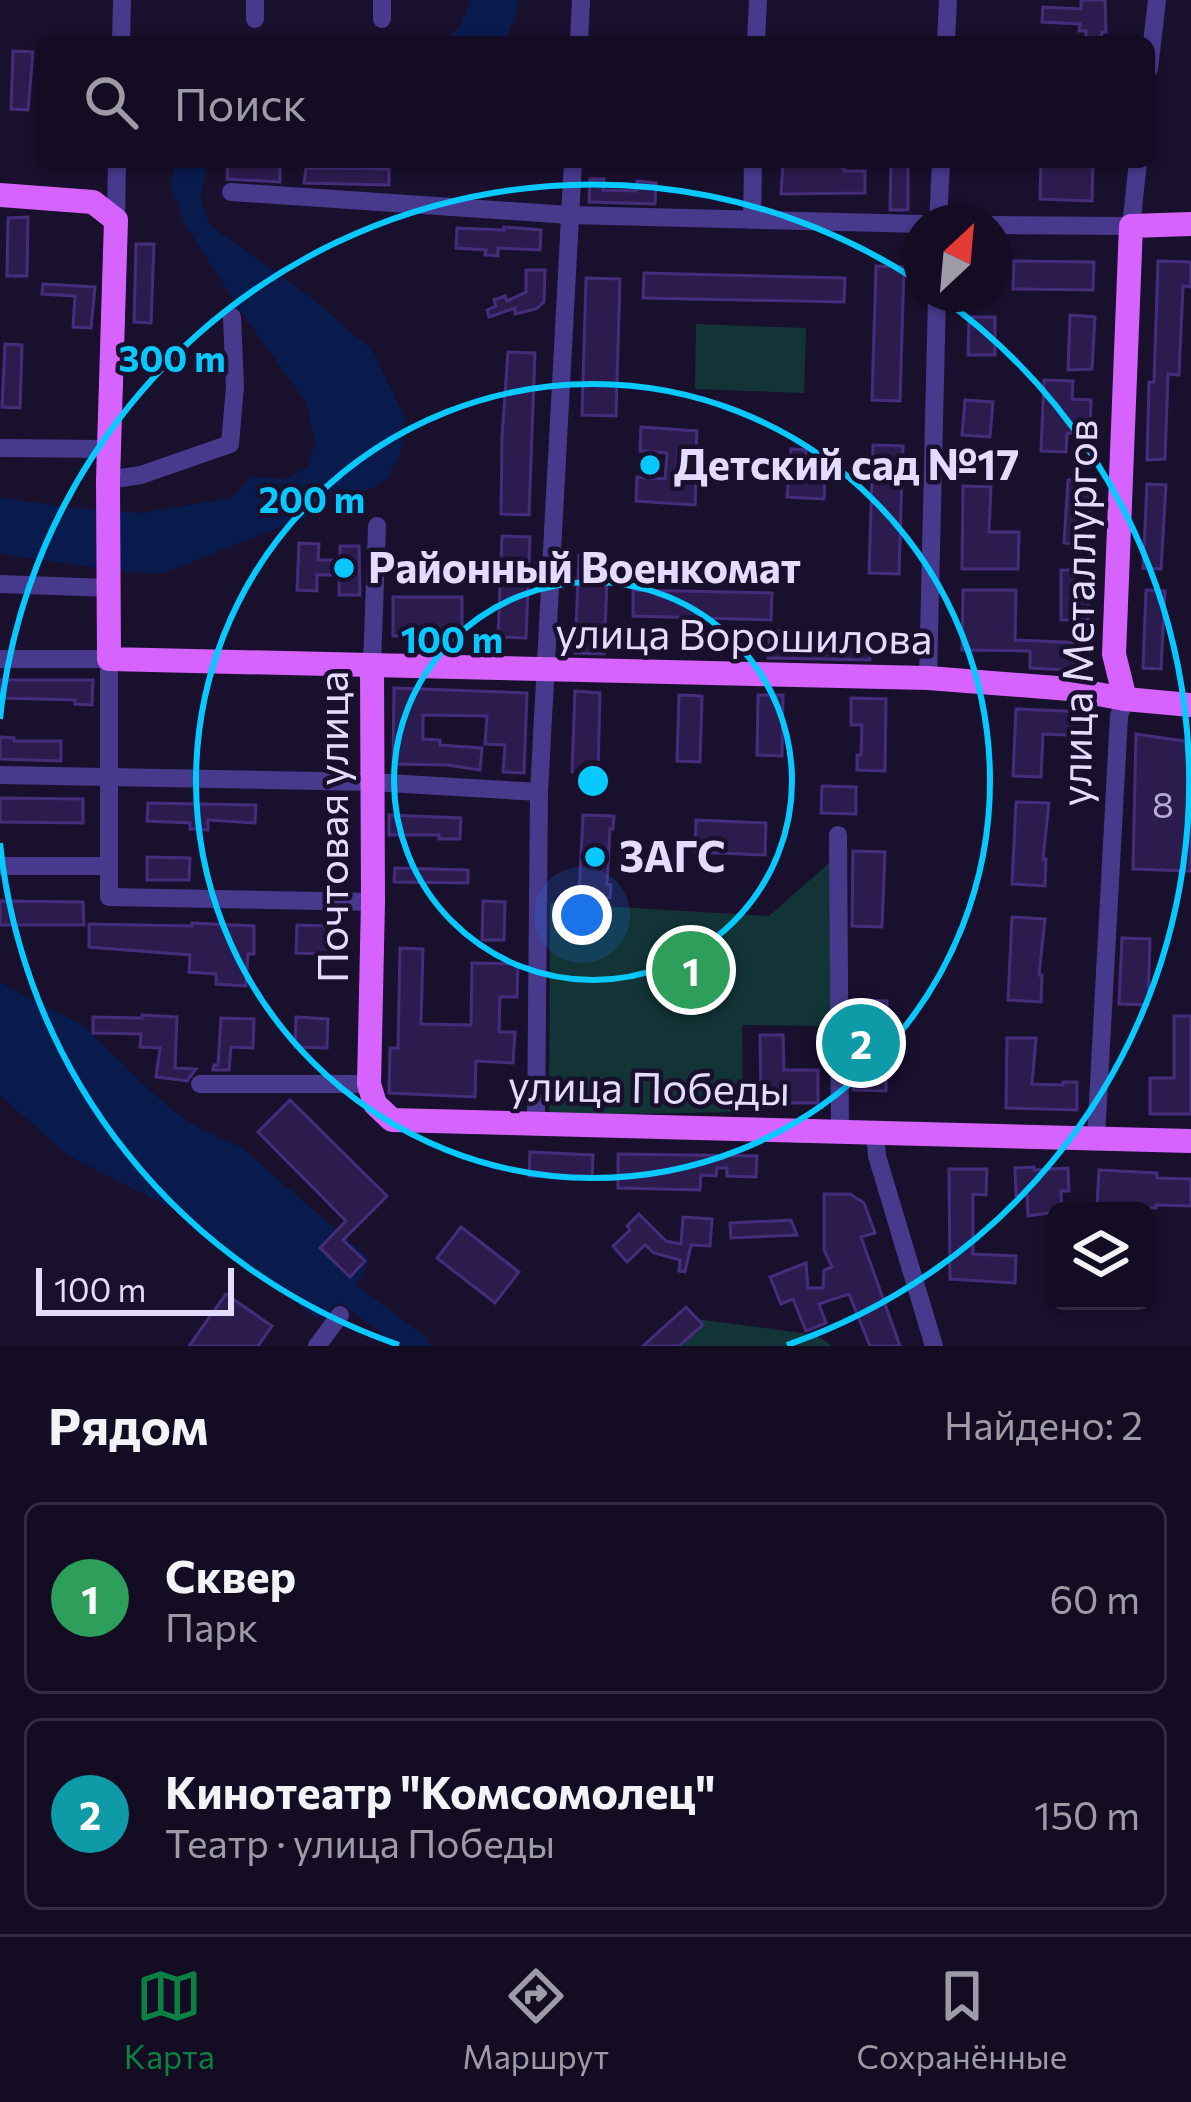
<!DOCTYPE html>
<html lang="ru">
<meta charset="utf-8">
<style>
:root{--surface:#130c22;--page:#1c152a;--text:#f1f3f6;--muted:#9d9ba5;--line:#322c40;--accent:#0b8043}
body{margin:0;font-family:Commissioner,sans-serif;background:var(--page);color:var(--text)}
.controls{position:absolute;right:36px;bottom:36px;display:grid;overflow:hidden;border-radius:18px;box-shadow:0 3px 9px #0004}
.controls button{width:108px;height:108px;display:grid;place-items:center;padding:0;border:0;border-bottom:3px solid var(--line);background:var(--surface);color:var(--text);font:60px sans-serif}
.compass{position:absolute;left:903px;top:204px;width:108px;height:108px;border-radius:50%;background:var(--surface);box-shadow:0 3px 9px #0004;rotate:26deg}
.scale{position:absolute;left:36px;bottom:30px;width:198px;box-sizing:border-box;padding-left:12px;border:6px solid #e4dcff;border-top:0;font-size:33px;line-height:42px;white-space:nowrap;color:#e4dcff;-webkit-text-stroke:9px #19102d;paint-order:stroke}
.you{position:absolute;left:582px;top:915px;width:42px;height:42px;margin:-30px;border:9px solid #fff;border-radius:50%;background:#1a73e8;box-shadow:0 0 0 18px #1a73e833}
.badge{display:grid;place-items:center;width:78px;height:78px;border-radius:50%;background:var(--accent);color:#fff;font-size:39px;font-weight:700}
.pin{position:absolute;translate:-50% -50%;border:6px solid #fff;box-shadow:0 3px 12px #0006}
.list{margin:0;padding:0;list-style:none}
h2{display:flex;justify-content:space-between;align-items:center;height:156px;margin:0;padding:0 48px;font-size:51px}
h2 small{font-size:39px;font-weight:400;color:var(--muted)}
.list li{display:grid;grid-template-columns:78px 1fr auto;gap:36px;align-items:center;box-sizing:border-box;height:192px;margin:0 24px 24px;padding:0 24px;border:3px solid var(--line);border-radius:18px}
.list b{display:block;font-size:45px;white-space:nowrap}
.list p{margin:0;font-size:39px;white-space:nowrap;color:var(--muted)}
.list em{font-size:39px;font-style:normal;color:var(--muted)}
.icon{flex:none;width:66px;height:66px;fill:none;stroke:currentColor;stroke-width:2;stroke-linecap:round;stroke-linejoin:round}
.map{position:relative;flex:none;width:1191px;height:1346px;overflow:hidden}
.search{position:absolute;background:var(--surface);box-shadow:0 3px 9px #0004;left:36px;right:36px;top:36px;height:132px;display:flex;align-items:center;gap:30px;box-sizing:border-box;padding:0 42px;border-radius:18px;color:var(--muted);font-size:45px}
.sheet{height:588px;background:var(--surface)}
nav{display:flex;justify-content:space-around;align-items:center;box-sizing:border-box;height:168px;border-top:3px solid var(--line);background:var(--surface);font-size:33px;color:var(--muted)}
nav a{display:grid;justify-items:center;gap:6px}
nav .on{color:var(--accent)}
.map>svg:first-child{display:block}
.green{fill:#133437}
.water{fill:#091a4d}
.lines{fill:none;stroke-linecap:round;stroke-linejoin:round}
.river{stroke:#091a4d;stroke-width:24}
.building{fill:#2c1c4e;stroke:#462d7b;stroke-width:3}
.minor{stroke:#473a8d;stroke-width:18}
.major{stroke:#d763ff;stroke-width:24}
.ring{fill:none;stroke:#08c9ff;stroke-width:6}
.poi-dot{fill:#08c9ff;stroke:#19102d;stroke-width:4.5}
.labels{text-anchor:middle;stroke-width:9;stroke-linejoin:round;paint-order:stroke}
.number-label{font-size:36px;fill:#b6acd3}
.poi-label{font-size:42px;font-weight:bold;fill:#e4dcff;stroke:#19102d;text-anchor:start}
.street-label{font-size:42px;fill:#e4dcff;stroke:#19102d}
.centre{fill:#08c9ff;stroke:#19102d;stroke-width:6}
.ring-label{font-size:36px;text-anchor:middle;font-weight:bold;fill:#08c9ff;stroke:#19102d;stroke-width:9;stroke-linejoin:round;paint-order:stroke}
</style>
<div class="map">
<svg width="1191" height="1346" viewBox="0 0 1191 1346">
<rect width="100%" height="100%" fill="#19102d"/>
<g class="green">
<polygon points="696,324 806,328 804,393 695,389"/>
<polygon points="836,857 830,1026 742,1025 743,1112 549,1115 550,903 769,916"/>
<polygon points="696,1319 817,1335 832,1346 675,1346"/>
</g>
<g class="water">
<polygon points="471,0 520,0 506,42 440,42 460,27"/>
<polygon points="175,162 208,162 200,201 211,226 313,299 372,350 405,417 401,452 387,479 356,497 164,573 128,572 0,554 0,498 75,508 142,513 231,498 251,477 287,479 307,467 315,444 307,404 242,313 183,221 171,185"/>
<polygon points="0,983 81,1024 168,1107 199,1128 241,1147 370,1259 351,1296 317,1319 190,1218 66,1154 0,1095"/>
</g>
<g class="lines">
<polyline class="river" points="329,1279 418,1346"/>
</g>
<g class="building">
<polygon points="1081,0 1105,0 1106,32 1102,32 1101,42 1086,42 1086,31 1079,31 1080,24 1042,22 1043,7 1081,9"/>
<polygon points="13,51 33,52 28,110 11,109"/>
<polygon points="228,162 246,162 246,166 280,167 280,182 227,179"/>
<polygon points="783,162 844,162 844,171 865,171 865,193 781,194"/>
<polygon points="891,162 908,162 908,210 890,210"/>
<polygon points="1041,162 1093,162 1092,201 1040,199"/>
<polygon points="306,168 389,169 389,185 304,183"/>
<polygon points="590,179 604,179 603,190 636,191 637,181 656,183 655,204 589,202"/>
<polygon points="28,217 27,276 7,276 8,218"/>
<polygon points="504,227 541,230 540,250 498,248 498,256 485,255 486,250 456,248 457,228 504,230"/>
<polygon points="136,244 154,244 151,323 134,322"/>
<polygon points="1014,261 1094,262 1093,290 1013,289"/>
<polygon points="1158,261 1191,262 1191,287 1183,286 1179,375 1168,374 1165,459 1147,460 1149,382 1154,382"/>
<polygon points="876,266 904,267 900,401 872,400"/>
<polygon points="526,270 545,270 544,302 536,309 515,314 515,308 489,317 487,310 496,306 494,300 505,296 507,301 526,292"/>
<polygon points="644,273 845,278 844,302 643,298"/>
<polygon points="586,278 620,279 616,416 582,415"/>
<polygon points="43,284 95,287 91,328 73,327 75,296 42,294"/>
<polygon points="1070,315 1095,317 1092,369 1068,370"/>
<polygon points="969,317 995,317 995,355 968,355"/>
<polygon points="5,344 22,345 20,408 2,407"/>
<polygon points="508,352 535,353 529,515 501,514 502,437"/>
<polygon points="1044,380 1073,381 1072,399 1091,400 1090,434 1067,433 1066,452 1041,451"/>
<polygon points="965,400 993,402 990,437 962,435"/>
<polygon points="641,427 697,431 696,451 678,449 676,481 696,482 695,505 636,501 637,477 665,479 667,453 640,451"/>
<polygon points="873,445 903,446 899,574 869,573"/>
<polygon points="791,449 806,450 804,481 825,482 824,499 787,497"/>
<polygon points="1068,480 1091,481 1088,545 1064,543"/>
<polygon points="1147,484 1166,485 1161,569 1143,568"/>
<polygon points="963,486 991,487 989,532 1019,532 1018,569 962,569"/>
<polygon points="502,536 530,537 526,638 498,637"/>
<polygon points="299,543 319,544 318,560 340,560 340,546 359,546 360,595 339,595 339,575 317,575 317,591 297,590"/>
<polygon points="579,555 608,556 604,654 575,653"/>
<rect x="1061" y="570" width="27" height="50"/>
<polygon points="633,590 772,593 771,620 633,616"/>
<polygon points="963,590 1016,590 1015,640 1086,643 1085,671 1030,668 1030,651 962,650"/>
<polygon points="1146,590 1165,591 1161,669 1143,668"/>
<rect x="393" y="597" width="69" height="39"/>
<polygon points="770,630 871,635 870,660 768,658"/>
<polygon points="0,680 93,680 92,705 75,704 75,700 0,698"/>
<polygon points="394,688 527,693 524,773 503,772 505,745 485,744 487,716 423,715 423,739 440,740 440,745 482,748 480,770 447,765 393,764"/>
<polygon points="575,691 600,693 598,773 572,772"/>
<polygon points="679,695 702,696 700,762 677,761"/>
<polygon points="758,695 783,695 782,756 757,755"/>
<polygon points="851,698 886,699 885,771 857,770 857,755 861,755 862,725 851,725"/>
<polygon points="1016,709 1090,712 1089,736 1043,734 1041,777 1013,776"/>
<polygon points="1136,734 1191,742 1191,871 1133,869"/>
<polygon points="0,737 14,738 14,741 61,741 61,761 0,759"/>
<polygon points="822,786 856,787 856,814 821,813"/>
<polygon points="0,798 83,799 83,823 0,822"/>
<polygon points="1016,802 1049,803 1043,859 1046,859 1045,886 1012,884"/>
<polygon points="148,803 256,805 255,823 208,820 208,830 190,829 190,823 147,821"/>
<polygon points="389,815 461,818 460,839 439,839 439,835 389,835"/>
<polygon points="583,815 614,816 613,829 610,829 607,884 611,885 610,898 579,897"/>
<polygon points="696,820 766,823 765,855 695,852"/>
<polygon points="853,851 885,852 882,927 852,926"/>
<polygon points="147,857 190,858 189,880 147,880"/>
<polygon points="395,868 468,870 468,883 394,882"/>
<polygon points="0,901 83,902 84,925 0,925"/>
<polygon points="483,901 505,902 504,940 482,940"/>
<polygon points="1012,917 1045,919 1039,975 1042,975 1041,1002 1008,1000"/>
<polygon points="192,923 254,926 254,954 248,954 246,986 216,984 216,974 189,972 190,955 89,947 89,924 192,926"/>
<polygon points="297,925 331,926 330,954 296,953"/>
<polygon points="1122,938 1150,939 1148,1005 1119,1004"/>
<polygon points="400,948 423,949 421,1024 471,1025 472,963 518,964 517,997 500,997 499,1032 515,1032 513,1063 476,1061 475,1097 389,1093 390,1048 398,1048"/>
<polygon points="853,1000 887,1001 886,1091 853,1090"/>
<polygon points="142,1015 177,1017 175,1068 196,1069 187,1081 156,1077 160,1048 140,1047 141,1034 93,1033 93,1017 142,1018"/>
<polygon points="1174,1016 1191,1016 1191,1114 1150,1114 1150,1078 1174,1078"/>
<polygon points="296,1017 328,1019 327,1048 295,1047"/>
<polygon points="221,1018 254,1019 253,1048 231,1047 229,1070 213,1070 214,1065 218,1065"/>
<polygon points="760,1035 783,1035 784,1070 818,1070 818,1103 761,1103"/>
<polygon points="1007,1038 1036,1038 1032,1084 1063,1085 1063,1082 1077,1082 1077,1110 1006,1108"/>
<polygon points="290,1100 387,1196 343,1240 365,1261 350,1277 320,1248 346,1221 258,1132"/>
<polygon points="530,1152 593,1155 592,1179 529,1176"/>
<polygon points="618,1154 757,1156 756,1177 727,1176 727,1168 717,1168 716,1176 701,1175 700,1190 618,1188"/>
<polygon points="1034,1167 1034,1170 1068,1168 1069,1191 1061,1191 1062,1211 1028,1216 1027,1195 1016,1196 1015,1168"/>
<polygon points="949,1169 987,1169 986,1195 973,1194 973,1254 1016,1256 1015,1283 950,1279"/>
<polygon points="1099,1170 1157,1173 1157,1178 1191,1179 1191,1206 1156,1205 1156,1208 1097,1205"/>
<polygon points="824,1194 850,1194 864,1203 875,1233 861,1237 900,1346 870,1346 849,1294 819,1304 826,1323 806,1331 793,1299 781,1304 770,1277 806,1263 808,1288 823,1288 824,1270 832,1267 824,1250"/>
<polygon points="639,1214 666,1241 681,1244 683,1217 712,1219 710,1246 691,1245 685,1272 679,1271 680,1260 654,1253 645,1245 627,1262 613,1246 630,1230 627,1226"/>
<polygon points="791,1220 797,1235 731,1238 730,1223"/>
<polygon points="461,1227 519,1272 495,1303 437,1258"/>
<polygon points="226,1294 272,1326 258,1346 189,1346"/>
<polygon points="686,1307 703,1325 679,1346 643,1346"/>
</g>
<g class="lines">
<g class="minor">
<polyline points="382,0 382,19"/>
<polyline points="255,19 255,0"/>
<polyline points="121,42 122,0"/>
<polyline points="579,42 581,0"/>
<polyline points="756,42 758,0"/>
<polyline points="946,42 948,0"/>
<polyline points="1149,69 1157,0"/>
<polyline points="231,192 570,215 921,224"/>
<polyline points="116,220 117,162"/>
<polyline points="752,220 753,162"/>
<polyline points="938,222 941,162"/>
<polyline points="993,225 1131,226 1138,162"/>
<polyline points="0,448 110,449"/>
<polyline points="108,480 141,475 230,444 235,387 232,317"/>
<polyline points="0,584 108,588"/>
<polyline points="0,659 109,659 109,897 373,902"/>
<polyline points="372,665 377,526"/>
<polyline points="928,678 937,294"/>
<polyline points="0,775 371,782 539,792"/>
<polyline points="838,835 840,1132"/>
<polyline points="0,866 108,866"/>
<polyline points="200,1084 369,1084"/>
<polyline points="536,1125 539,792 573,162"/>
<polyline points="875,1133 877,1156 934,1346"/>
<polyline points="1096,1138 1119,716 1125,699"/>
<polyline points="317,1346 340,1315"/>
</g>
<g class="major">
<polyline points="0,195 93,202 116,220 108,480 109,659 928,678 1070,689 1125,699 1191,705"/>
<polyline points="372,665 373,902 369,1084 375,1104 392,1120 1191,1141"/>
<polyline points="1125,699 1114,654 1131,226 1191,224"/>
</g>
</g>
<g class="ring">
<circle cx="593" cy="781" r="199"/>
<circle cx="593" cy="781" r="397"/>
<path d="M399 1345A596 596 0 0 1 0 843M0 719A596 596 0 0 1 918 281M939 296A596 596 0 0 1 787 1345"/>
</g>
<g class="poi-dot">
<circle cx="650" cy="465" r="12"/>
<circle cx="344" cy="568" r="12"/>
<circle cx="595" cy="857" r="12"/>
</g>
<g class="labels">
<g class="number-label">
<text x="1163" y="818">8</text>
</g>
<g class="poi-label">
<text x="674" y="480">Детский сад №17</text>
<text x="368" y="583">Районный Военкомат</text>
<text x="619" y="872">ЗАГС</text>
</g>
<g class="street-label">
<text transform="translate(1079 613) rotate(-89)" y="15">улица Металлургов</text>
<text transform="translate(744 636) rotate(1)" y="15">улица Ворошилова</text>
<text transform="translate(333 827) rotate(-90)" y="15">Почтовая улица</text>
<text transform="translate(649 1088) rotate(1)" y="15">улица Победы</text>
</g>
</g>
<circle cx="593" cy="781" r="18" class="centre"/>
<g class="ring-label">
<text x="172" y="372">300 m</text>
<text x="312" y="513">200 m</text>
<text x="452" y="653">100 m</text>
</g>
</svg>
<div class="controls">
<button><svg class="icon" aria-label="layers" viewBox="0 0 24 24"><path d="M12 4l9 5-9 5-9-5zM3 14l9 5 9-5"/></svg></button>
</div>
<svg class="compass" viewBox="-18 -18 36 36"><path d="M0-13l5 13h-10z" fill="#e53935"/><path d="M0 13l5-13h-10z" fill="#9d9ba5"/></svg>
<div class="scale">100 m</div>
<div class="you"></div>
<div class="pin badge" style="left:691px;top:970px;background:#2e9e5b">1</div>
<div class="pin badge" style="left:861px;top:1043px;background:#0f9aa8">2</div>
<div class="search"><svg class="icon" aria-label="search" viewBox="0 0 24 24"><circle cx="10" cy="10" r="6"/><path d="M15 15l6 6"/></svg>Поиск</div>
</div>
<section class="sheet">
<h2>Рядом<small>Найдено: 2</small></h2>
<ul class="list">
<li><span class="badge" style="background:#2e9e5b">1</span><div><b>Сквер</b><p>Парк</p></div><em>60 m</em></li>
<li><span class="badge" style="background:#0f9aa8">2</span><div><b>Кинотеатр &quot;Комсомолец&quot;</b><p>Театр · улица Победы</p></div><em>150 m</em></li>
</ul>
</section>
<nav>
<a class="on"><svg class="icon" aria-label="map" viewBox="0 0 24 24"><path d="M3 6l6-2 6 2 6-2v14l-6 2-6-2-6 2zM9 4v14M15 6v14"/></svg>Карта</a>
<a><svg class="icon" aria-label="directions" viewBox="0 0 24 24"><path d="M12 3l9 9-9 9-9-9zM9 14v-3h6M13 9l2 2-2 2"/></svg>Маршрут</a>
<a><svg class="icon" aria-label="saved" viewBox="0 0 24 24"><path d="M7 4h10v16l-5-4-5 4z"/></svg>Сохранённые</a>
</nav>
